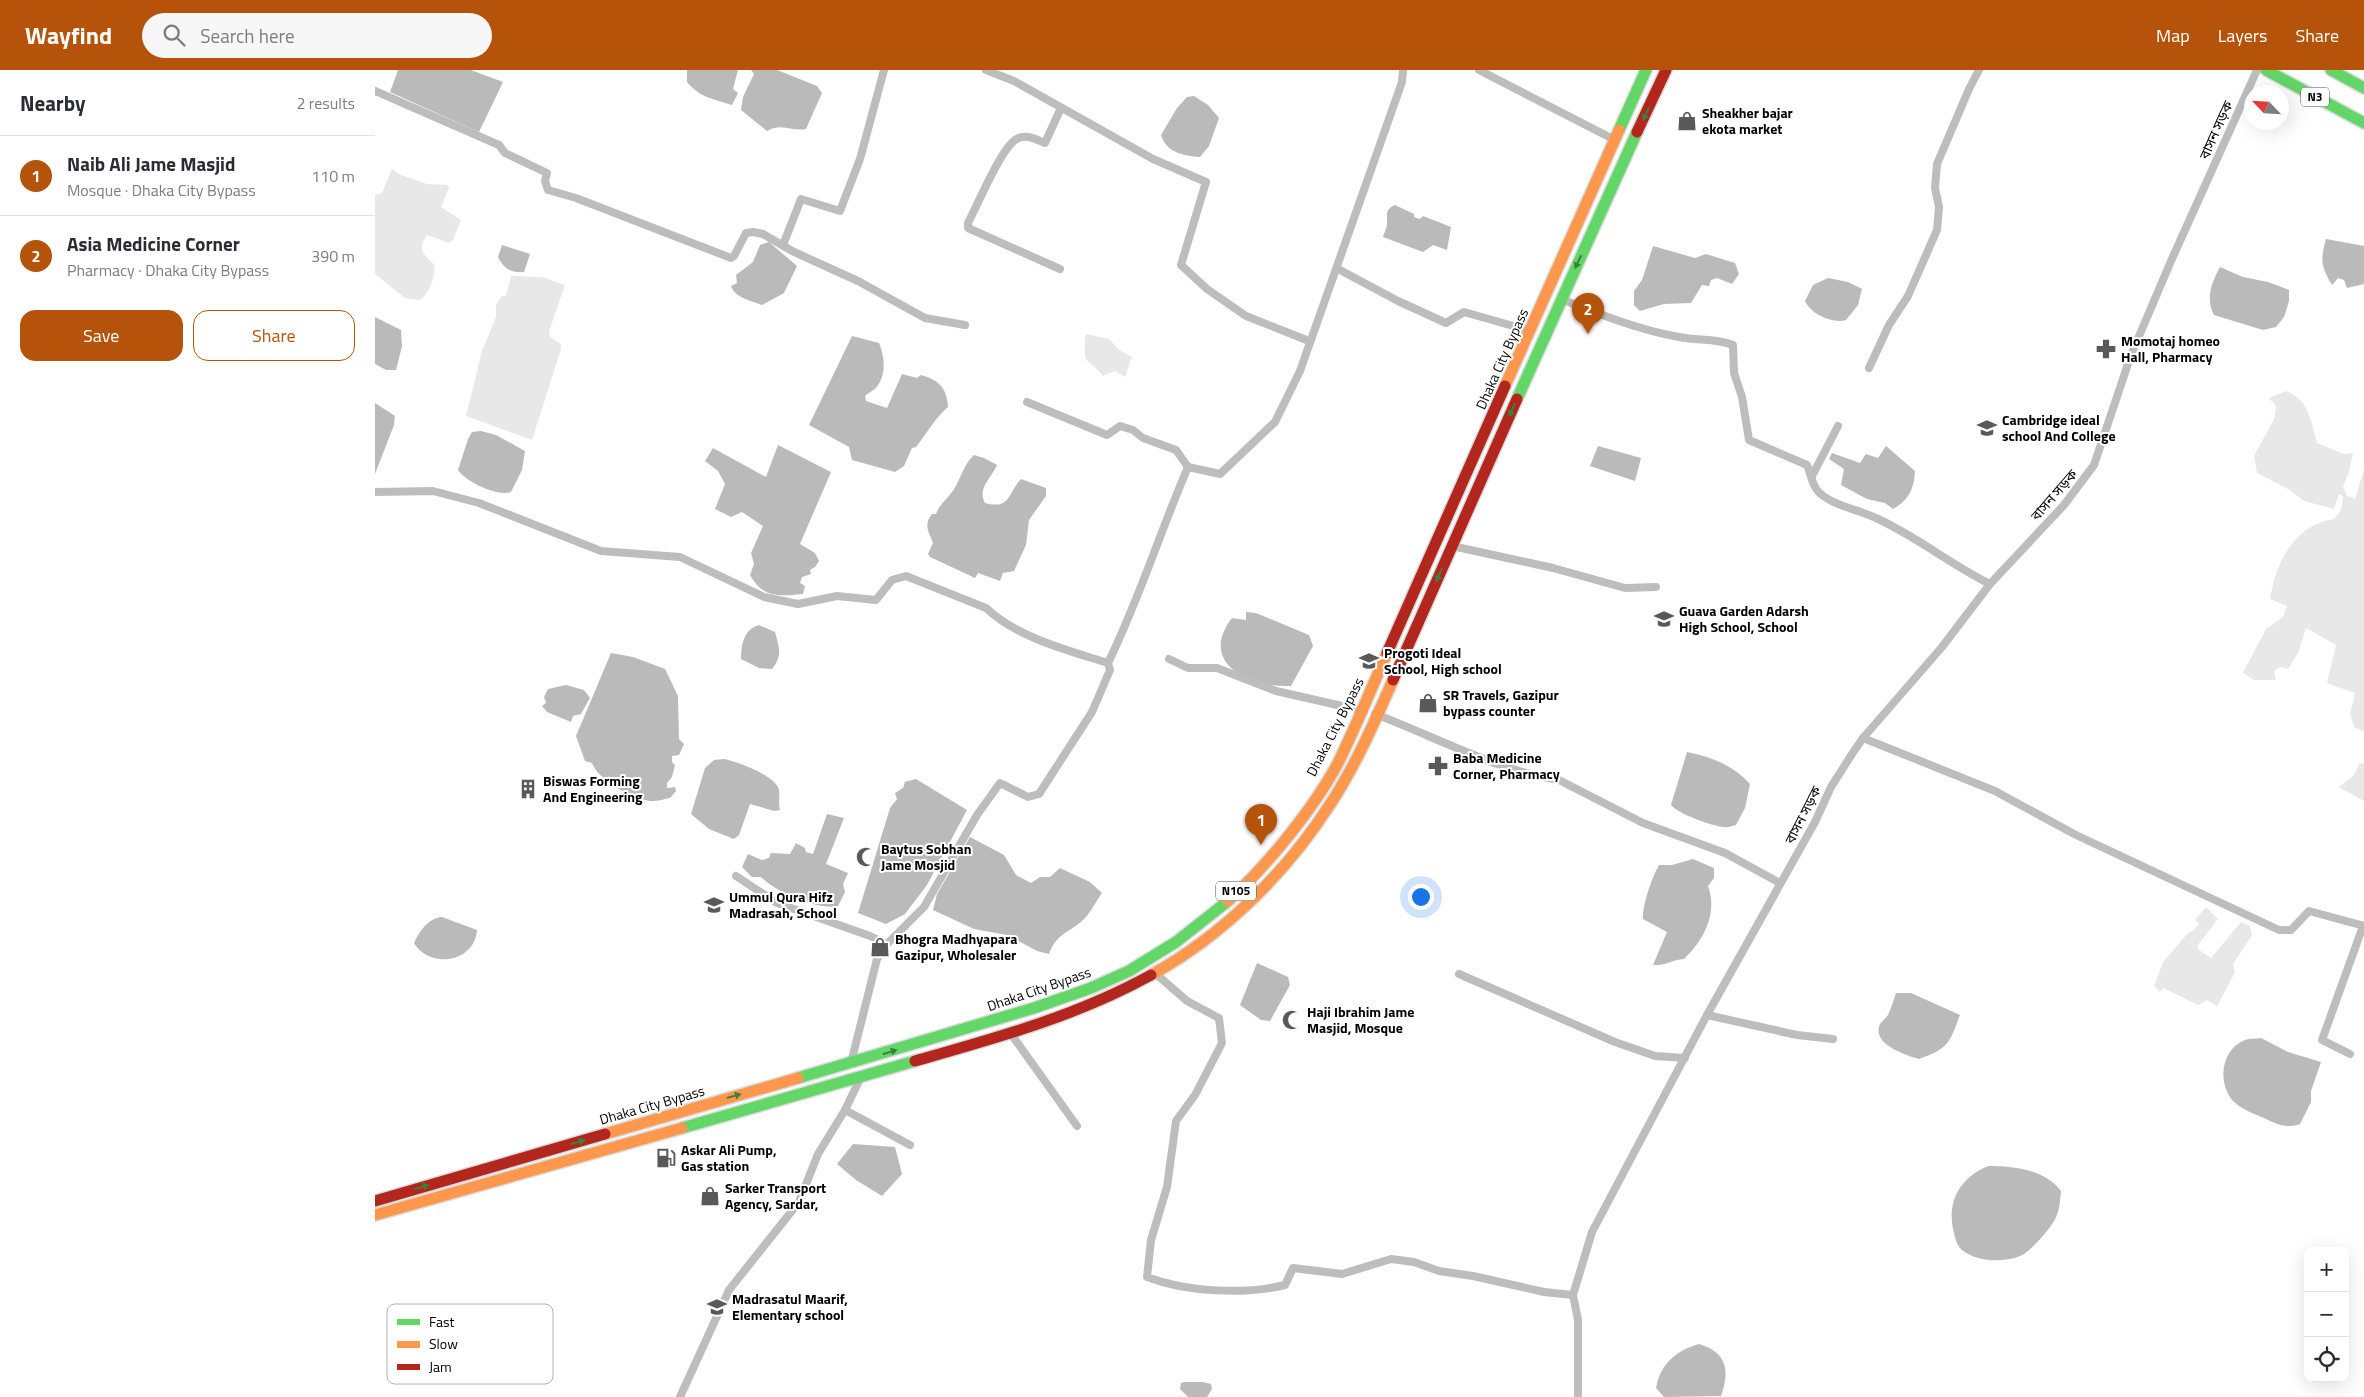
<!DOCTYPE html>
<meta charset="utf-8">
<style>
:root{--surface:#fff;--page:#f7f7f7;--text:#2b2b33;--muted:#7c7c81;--line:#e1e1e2;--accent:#b45309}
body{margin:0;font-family:"Titillium Web","Noto Sans Bengali",sans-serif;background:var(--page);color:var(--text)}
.controls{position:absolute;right:15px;bottom:15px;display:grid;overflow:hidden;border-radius:10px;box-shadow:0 5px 20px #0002}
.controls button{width:45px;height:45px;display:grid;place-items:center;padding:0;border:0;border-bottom:1px solid var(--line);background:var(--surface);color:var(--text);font:25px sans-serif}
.compass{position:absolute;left:1869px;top:15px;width:45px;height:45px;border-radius:50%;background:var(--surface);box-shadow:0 5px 20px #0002;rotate:295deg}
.you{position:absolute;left:1045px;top:826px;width:18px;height:18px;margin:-12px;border:4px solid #fff;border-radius:50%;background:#1a73e8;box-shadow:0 0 0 8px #1a73e833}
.badge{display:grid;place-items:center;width:32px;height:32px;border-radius:50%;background:var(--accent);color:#fff;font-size:16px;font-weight:700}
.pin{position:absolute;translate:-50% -41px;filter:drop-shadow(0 1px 2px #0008)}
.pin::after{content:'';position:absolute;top:26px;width:18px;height:15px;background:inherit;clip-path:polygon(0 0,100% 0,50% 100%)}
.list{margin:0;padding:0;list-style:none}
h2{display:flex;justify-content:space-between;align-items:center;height:65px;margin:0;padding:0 20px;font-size:21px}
h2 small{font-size:16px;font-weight:400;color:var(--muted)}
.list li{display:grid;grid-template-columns:32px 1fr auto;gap:15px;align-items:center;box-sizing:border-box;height:80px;padding:0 20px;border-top:1px solid var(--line)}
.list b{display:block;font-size:19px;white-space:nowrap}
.list p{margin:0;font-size:16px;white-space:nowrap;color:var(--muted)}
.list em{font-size:16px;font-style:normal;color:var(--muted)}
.actions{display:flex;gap:10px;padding:15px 20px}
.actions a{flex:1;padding:11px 0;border:1px solid var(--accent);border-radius:15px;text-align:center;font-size:18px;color:var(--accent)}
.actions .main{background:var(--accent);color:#fff}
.icon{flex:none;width:28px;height:28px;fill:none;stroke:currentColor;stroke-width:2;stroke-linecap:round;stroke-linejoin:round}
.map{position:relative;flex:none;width:1989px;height:1327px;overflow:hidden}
header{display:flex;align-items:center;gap:30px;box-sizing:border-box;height:70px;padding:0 25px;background:var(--accent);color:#fff}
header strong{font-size:24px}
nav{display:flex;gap:28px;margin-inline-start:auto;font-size:18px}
.search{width:350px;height:45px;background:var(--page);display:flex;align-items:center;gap:12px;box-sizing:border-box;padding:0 18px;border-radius:28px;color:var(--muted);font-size:19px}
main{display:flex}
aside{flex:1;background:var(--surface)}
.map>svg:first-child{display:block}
.green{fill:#e8e8e8}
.water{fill:#bababa}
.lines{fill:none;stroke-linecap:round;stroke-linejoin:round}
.fast-casing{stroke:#dbdbdb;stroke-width:14}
.slow-casing{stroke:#dbdbdb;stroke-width:14}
.jam-casing{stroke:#dbdbdb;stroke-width:14}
.street{stroke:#bdbdbd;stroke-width:8}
.fast{stroke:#63d668;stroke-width:11}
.slow{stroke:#ff974d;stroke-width:11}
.jam{stroke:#b3261e;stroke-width:11}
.oneway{fill:#3b803e}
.labels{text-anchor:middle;stroke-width:4;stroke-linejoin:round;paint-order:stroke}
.shield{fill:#fff;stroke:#4c4c4c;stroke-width:1}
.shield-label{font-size:12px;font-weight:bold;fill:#000}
.poi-label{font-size:14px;font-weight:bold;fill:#000;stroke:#fff;text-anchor:start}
.street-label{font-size:14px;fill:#000;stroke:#fff}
.key{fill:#fff;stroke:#b2b2b2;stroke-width:1}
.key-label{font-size:14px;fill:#000}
</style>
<header>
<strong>Wayfind</strong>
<div class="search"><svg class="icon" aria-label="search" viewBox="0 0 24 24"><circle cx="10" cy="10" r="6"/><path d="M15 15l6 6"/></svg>Search here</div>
<nav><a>Map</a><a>Layers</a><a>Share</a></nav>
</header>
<main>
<aside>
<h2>Nearby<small>2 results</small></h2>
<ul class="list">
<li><span class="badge">1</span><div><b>Naib Ali Jame Masjid</b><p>Mosque · Dhaka City Bypass</p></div><em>110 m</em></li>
<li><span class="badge">2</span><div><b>Asia Medicine Corner</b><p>Pharmacy · Dhaka City Bypass</p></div><em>390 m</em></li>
</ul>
<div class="actions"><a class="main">Save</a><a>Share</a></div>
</aside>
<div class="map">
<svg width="1989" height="1327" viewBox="0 0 1989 1327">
<rect width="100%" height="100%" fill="#fff"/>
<g class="green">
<path d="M17,99L26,105L52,114L72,115L74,118L66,137L86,150L78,170L74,173L52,165C41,181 50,185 60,196C59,208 55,223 45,230L30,228L0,204V125L7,123Z"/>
<polygon points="136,206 167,207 190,215 174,261 175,267 186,274 186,279 157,370 91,346 107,281 121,247 121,234 127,226 131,226"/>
<path d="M712,264L734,269L744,280L757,287L750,307L740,301L728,306C710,284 709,299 710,266Z"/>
<path d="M1911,321C1934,330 1936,351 1942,373L1969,384L1978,383L1974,402L1968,417L1972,426L1980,429L1989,399V662L1979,657L1975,644L1980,623L1952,613L1961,575L1931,558L1923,583L1913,599L1905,597L1899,601L1901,610H1879L1868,603L1891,559L1908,547L1912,536L1895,529C1901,492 1919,455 1959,449L1966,440L1968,426L1964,424L1959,439L1929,431L1915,420L1882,403L1879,386L1900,347L1901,336L1894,328Z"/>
<polygon points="1989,693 1989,731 1964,717 1979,705 1984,694"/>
<polygon points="1831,837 1843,849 1822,876 1824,880 1836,888 1866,852 1875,856 1877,865 1858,894 1860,902 1842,936 1832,930 1823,935 1788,918 1785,922 1779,916 1788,892 1814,862 1818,861 1824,854 1820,850"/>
</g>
<g class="water">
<polygon points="23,0 96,0 128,12 104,62 15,22"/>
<path d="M312,0H363L358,19L363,23L357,35C339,29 325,28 312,12Z"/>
<path d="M376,0H402L442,16L447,23L431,59C417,62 407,52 392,61L366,40L368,27L379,4Z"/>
<path d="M819,26L833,35L844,48L834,76L825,87C808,86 791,82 786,65L802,38L812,27Z"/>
<path d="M1020,135L1039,144V147L1045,149L1048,146L1076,157L1072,180L1058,175L1048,182L1008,167C1009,163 1012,158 1012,154C1013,144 1009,140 1020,135Z"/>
<path d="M1951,169L1989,176V214L1972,218L1969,210L1963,208L1957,215C1946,196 1945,191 1951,169Z"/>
<path d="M394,172L422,196L409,223L387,235C377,231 360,228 356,216L362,213L361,205L378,192L385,175Z"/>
<path d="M127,175L155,184L149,202C136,203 129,199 123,187Z"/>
<polygon points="1278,176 1320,188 1331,184 1360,193 1364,204 1357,214 1342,208 1336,210 1334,216 1327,215 1316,233 1289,234 1265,241 1259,235 1259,221 1267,210"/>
<path d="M1845,197L1868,207L1893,212L1914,220V231L1909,247L1901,257L1888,260L1839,245C1830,228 1837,212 1845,197Z"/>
<path d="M1453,208L1473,212L1487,219L1483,235L1471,250C1457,254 1436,244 1430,231L1438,215Z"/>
<polygon points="0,247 26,260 27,276 21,300 11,300 0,294"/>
<path d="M477,266L504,273C510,288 512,306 500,319C497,321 493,323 490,326L491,331L512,338L527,304L542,308L546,305C564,310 572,318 573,337C560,348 552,363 541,377L537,378L529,396L520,402L477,390L474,377L434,355Z"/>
<polygon points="0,333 20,346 19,355 0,404"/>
<path d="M106,361L121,365L150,381L147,400L136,422C123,427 91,412 83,400L93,369L97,362Z"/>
<path d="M403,375L456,402L425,474L440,483L444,491L440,497L435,500L436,504L427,507L425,513L430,516L428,524C404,526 389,529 375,505L379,494L376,483L388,456L367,442L356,447L340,439L350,414L343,401L330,391L338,378L391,407Z"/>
<polygon points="1223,376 1266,388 1260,411 1215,396"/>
<path d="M1511,376L1540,401C1539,419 1534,430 1518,439L1510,433L1492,429L1466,415L1469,399L1454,389L1457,383L1485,393L1491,384L1503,388Z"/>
<path d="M599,385L609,388L622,395C616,409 602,418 610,433C636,440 633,422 646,409L671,418V426L654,450L651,475L639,501L628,503L625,511L603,503L600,508L555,487L553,484L558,473C554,462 548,455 557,444H561C565,433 573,429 579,419C586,408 589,394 599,385Z"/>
<path d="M871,542L881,543L934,565L938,576L916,616C876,618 822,594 857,548L871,550Z"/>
<path d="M384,555L400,562C404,577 408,585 397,599L384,598L366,589C366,575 369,559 384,555Z"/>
<path d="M236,583L258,587L290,599L303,626L304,669L309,674L304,685L297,686V692L300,695L297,707L292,713V718L300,717L301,721L295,728C289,729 281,732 275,731C256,728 224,711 217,693L210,691L201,666Z"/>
<polygon points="191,615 209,620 215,628 206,644 198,646 196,652 172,642 167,636 171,633 169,627 173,619"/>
<path d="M1312,682C1336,687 1358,695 1375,714L1370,738L1361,755C1357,756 1352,758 1349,757C1337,756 1303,744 1296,735Z"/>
<path d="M349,689C361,691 402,706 404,720C405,726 403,733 405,740L399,741L375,734L364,765L359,769L334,759L316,744L330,698L339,690Z"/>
<polygon points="541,709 592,740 552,815 530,844 511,854 483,843 515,738 522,729 520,723 528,718 530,712"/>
<path d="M452,744L469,748L451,794L473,803L468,814L470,822L463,836C444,841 399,821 386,807H377L367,797L373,784L387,790L394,788L396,783L415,784L421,773L430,778L431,782L438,784Z"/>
<path d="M595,767L629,785L641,805L656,813L665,807H675L685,798L715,812L727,823C721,831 716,842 709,849C695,863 682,862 674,884L662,881L632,865L599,859L558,840L562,824Z"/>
<path d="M1318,789L1339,798V808L1333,816C1343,843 1329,870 1309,889C1297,890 1290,896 1278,895L1292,862L1268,849C1267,836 1277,807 1284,795H1297Z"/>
<path d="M67,847L102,860C100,892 55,900 39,873C44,862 53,848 67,847Z"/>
<polygon points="882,893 913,907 915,915 895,951 886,950 865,935"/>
<path d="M1521,923H1536L1585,945C1574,974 1574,978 1544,989C1530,985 1496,974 1505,954C1507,951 1511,948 1513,945C1516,938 1519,930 1521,923Z"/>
<path d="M1886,968L1913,982L1946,992L1936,1021V1032L1925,1054C1912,1059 1901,1054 1889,1048C1879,1044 1866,1039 1858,1031C1842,1013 1846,979 1870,970C1875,968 1881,969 1886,968Z"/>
<polygon points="478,1074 520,1077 527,1104 507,1126 481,1110 462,1094"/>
<path d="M1613,1096C1638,1096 1669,1099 1686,1121C1685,1131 1685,1141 1679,1151C1674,1160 1655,1182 1645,1186C1628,1193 1602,1192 1587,1180C1582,1176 1580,1168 1579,1163C1571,1133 1584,1108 1613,1096Z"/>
<path d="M1324,1274C1352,1282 1355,1301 1346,1326L1289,1327L1281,1318C1285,1294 1302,1280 1324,1274Z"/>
<polygon points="809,1312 828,1312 836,1314 837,1319 832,1327 813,1327 805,1319 806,1313"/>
</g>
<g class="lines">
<defs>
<g id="fast">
<polyline points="1891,0 1989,53"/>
<polyline points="1956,0 1989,18"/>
<polyline points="1244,60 1271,0"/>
<polyline points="1142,329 1262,62"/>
<polyline points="423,1008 659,938 716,918 754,901 801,872 853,831"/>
<polyline points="307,1058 540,991"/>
</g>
<g id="slow">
<polyline points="1130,316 1244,60"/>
<path d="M853,831C892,796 940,737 964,691C981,656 996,619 1012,583"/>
<path d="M776,905C847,866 910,804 954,736C980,697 999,653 1018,610"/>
<polyline points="230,1064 423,1008"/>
<polyline points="0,1145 307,1058"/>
</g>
<g id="jam">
<polyline points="1262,62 1291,0"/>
<polyline points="1012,583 1130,316"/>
<polyline points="1018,610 1142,329"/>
<path d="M540,991C621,968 702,946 776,905"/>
<polyline points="0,1131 230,1064"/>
</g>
</defs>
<use href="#fast" class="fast-casing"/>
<use href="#slow" class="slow-casing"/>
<use href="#jam" class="jam-casing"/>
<g class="street">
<polyline points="611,0 639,11 778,89 831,112 806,195 832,219 871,246 934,271"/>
<polyline points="1104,0 1240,70"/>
<polyline points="0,21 124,75 130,83 172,103 170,111 173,120 201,128 356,188 359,186 371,163 378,162 388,164 417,181 483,211 550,248 590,255"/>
<polyline points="408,175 426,129 465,141 485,89 509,0"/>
<path d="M685,199L593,158V153C603,134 625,81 640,70C650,63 660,69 670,73L686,38"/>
<polyline points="963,199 1023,231 1071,253 1089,242 1156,261"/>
<path d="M1186,229C1224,244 1264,260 1304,267C1323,271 1340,268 1358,275L1359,303L1367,327L1374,370L1432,395C1435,402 1437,414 1442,420C1452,434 1485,440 1501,448C1541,466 1575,494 1615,514"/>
<polyline points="1494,298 1514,255 1533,226 1562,160 1564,137 1560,118 1562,94 1594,19 1604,0"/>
<polyline points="652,332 732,365 745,356 758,360 768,368 801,380 813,397"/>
<polyline points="1437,406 1463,356"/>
<path d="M0,422L58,421L104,433L226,481L305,487L389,527L423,534L462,526L501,530L517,510L531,506L611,538C643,568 692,580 733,593L735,600L717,642L664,724L653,727L625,713L602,745L549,837L512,874L502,889L476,993"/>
<polyline points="1077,476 1178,498 1250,518 1281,517"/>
<polyline points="794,589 813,598 842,598 901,621 989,641"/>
<path d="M733,593C764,530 785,462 813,397L845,404L900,352L925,301L1027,12L1028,0"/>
<path d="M1000,644C1059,666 1122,701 1184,710L1268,753L1350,783L1405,813"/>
<polyline points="1488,668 1620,721 1701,765 1904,860 1916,860 1934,841 1989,856"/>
<polyline points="361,806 402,833 495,866 512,874"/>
<path d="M780,903L812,931L844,948L847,973L820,1025L801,1051L792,1117L776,1170L772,1207C811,1222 870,1225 910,1215L918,1198L967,1204L1016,1189L1039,1192L1064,1201L1098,1206L1169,1222L1198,1225"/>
<polyline points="1084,904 1240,972 1280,986 1310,988"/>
<polyline points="1332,945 1422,965 1458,969"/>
<polyline points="636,964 702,1056"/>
<polyline points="1975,984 1947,970 1988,856"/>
<polyline points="470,1040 535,1075"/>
<polyline points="305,1327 354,1220 424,1132 443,1084 470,1040 486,1007"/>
<polyline points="1203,1327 1203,1250 1198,1225 1217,1162 1332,945 1440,752 1456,717 1477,684 1488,668 1567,577 1615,514 1689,435 1719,395 1756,285 1796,191 1882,0"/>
</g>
<use href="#fast" class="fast"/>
<use href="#slow" class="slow"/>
<use href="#jam" class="jam"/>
</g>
<defs><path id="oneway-solid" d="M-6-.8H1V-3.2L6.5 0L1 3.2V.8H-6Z" transform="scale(1.25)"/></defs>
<g class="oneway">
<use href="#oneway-solid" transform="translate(1271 44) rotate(115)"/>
<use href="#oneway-solid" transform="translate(1203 192) rotate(115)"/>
<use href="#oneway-solid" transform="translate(1137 340) rotate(114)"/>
<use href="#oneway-solid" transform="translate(1064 505) rotate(114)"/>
<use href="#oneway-solid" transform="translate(515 982) rotate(-17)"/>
<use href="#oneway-solid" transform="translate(359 1026) rotate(-16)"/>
<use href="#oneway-solid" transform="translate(203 1072) rotate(-16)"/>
<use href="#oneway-solid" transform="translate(47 1117) rotate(-16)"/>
</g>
<defs>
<symbol id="shop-bare" viewBox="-9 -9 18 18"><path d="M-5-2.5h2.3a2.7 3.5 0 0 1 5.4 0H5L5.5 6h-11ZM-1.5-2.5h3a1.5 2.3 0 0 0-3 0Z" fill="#595959" stroke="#fff" stroke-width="2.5" paint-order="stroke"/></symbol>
<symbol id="pharmacy-bare" viewBox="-9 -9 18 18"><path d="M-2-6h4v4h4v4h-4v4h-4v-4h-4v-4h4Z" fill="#595959" stroke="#fff" stroke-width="2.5" paint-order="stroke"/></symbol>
<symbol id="university-bare" viewBox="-9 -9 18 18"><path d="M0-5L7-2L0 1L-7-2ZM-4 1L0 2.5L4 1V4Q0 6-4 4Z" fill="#595959" stroke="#fff" stroke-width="2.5" paint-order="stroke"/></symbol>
<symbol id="school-bare" viewBox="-9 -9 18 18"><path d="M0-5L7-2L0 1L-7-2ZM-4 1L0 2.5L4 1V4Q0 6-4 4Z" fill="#595959" stroke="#fff" stroke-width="2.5" paint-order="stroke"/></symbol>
<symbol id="building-bare" viewBox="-9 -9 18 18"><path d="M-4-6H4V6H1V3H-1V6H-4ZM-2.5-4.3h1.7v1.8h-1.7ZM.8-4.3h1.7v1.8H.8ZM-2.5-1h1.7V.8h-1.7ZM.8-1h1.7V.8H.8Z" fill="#595959" stroke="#fff" stroke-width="2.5" paint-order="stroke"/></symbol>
<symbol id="mosque-bare" viewBox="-9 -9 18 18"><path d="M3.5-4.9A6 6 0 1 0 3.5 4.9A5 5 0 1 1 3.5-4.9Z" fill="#595959" stroke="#fff" stroke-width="2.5" paint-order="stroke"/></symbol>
<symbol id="fuel-bare" viewBox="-9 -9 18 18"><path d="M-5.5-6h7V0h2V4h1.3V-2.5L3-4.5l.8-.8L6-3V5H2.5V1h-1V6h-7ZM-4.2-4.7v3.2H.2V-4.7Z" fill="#595959" stroke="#fff" stroke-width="2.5" paint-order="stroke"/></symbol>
</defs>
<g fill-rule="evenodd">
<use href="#shop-bare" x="1298" y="37" width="28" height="28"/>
<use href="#pharmacy-bare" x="1717" y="265" width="28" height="28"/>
<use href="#university-bare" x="1598" y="344" width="28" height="28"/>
<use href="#school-bare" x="1275" y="535" width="28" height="28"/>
<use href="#school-bare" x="980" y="577" width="28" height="28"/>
<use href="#shop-bare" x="1039" y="619" width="28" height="28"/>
<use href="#pharmacy-bare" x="1049" y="682" width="28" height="28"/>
<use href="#building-bare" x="139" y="705" width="28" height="28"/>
<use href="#mosque-bare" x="477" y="773" width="28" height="28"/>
<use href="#school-bare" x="325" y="821" width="28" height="28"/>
<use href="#shop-bare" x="491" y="863" width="28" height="28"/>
<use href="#mosque-bare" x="903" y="936" width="28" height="28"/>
<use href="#fuel-bare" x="277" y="1074" width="28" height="28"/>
<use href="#shop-bare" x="321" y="1112" width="28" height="28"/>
<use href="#school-bare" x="328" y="1223" width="28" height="28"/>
</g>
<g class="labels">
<g class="shield">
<rect x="1926" y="17.5" width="28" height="19" rx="4"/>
<rect x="841" y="811.5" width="40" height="19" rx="4"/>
</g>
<g class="shield-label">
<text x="1940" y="31">N3</text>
<text x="861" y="825">N105</text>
</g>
<g class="poi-label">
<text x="1327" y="48">Sheakher bajar<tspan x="1327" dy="16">ekota market</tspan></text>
<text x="1746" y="276">Momotaj homeo<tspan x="1746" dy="16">Hall, Pharmacy</tspan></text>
<text x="1627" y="355">Cambridge ideal<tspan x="1627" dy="16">school And College</tspan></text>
<text x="1304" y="546">Guava Garden Adarsh<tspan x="1304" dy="16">High School, School</tspan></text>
<text x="1009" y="588">Progoti Ideal<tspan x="1009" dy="16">School, High school</tspan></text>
<text x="1068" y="630">SR Travels, Gazipur<tspan x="1068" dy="16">bypass counter</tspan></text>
<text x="1078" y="693">Baba Medicine<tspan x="1078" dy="16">Corner, Pharmacy</tspan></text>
<text x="168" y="716">Biswas Forming<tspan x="168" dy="16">And Engineering</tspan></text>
<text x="506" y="784">Baytus Sobhan<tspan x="506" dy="16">Jame Mosjid</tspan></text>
<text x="354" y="832">Ummul Qura Hifz<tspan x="354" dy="16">Madrasah, School</tspan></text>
<text x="520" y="874">Bhogra Madhyapara<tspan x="520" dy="16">Gazipur, Wholesaler</tspan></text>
<text x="932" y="947">Haji Ibrahim Jame<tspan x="932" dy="16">Masjid, Mosque</tspan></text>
<text x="306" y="1085">Askar Ali Pump,<tspan x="306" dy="16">Gas station</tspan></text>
<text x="350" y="1123">Sarker Transport<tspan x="350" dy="16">Agency, Sardar,</tspan></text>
<text x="357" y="1234">Madrasatul Maarif,<tspan x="357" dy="16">Elementary school</tspan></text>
</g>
<g class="street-label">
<text transform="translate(1841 60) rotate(-66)" y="5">বাসন সড়ক</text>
<text transform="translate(1127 289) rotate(-66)" y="5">Dhaka City Bypass</text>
<text transform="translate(1679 425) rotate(-49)" y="5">বাসন সড়ক</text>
<text transform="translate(960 657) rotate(-63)" y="5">Dhaka City Bypass</text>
<text transform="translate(1428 745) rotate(-63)" y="5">বাসন সড়ক</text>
<text transform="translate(664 919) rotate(-19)" y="5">Dhaka City Bypass</text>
<text transform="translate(277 1035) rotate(-16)" y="5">Dhaka City Bypass</text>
</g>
</g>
<rect x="12" y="1234" width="166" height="80" rx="8" class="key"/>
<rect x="22" y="1249" width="23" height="6" fill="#63d668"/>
<rect x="22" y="1271" width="23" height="7" fill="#ff974d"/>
<rect x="22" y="1294" width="23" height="6" fill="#b3261e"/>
<g class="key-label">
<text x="54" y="1257">Fast</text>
<text x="54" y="1279">Slow</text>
<text x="54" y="1302">Jam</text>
</g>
</svg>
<div class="controls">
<button>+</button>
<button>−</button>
<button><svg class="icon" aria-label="locate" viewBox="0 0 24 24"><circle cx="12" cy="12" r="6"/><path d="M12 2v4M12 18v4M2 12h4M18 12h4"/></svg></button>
</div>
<svg class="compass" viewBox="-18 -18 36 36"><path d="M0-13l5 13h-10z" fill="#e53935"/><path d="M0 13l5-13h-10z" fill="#7c7c81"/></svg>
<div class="you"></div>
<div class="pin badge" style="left:886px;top:775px">1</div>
<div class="pin badge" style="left:1213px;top:264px">2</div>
</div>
</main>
